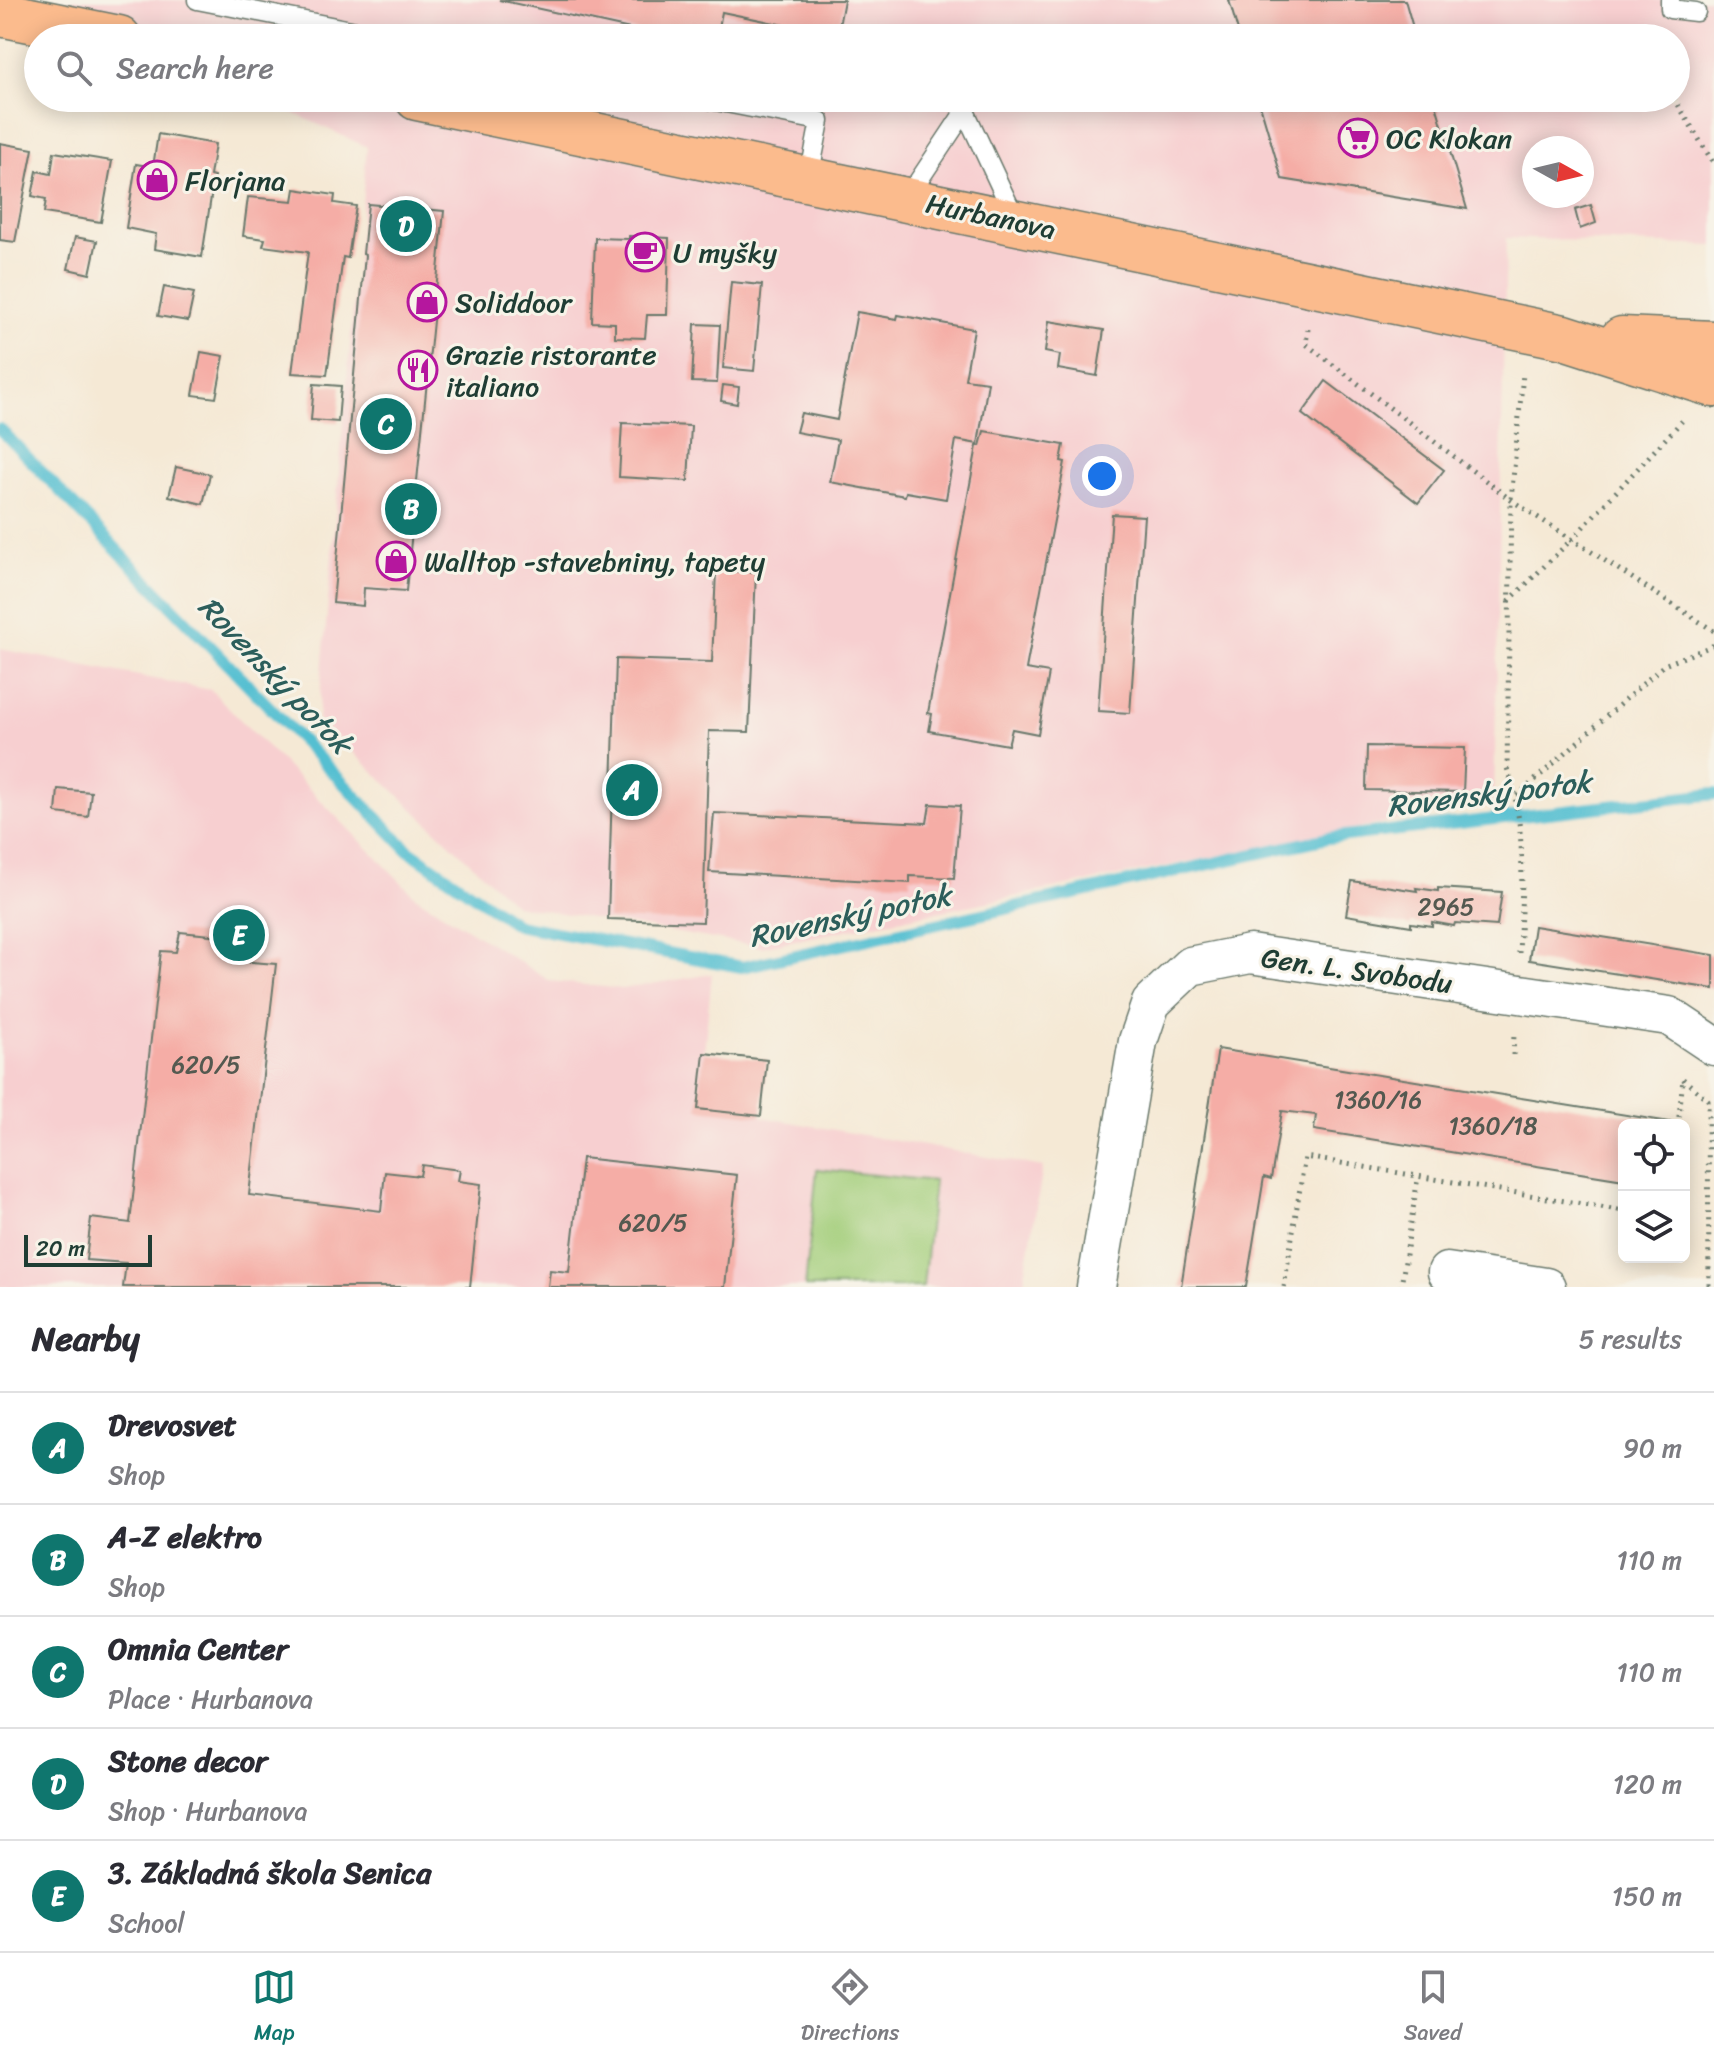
<!DOCTYPE html>
<meta charset="utf-8">
<style>
:root{--surface:#fff;--page:#f2f2f3;--text:#2b2b33;--muted:#7c7c81;--line:#e1e1e2;--accent:#0f766e}
body{margin:0;font-family:Sriracha,sans-serif;background:var(--page);color:var(--text)}
.controls{position:absolute;right:24px;bottom:24px;display:grid;overflow:hidden;border-radius:12px;box-shadow:0 4px 20px #0003}
.controls button{width:72px;height:72px;display:grid;place-items:center;padding:0;border:0;border-bottom:2px solid var(--line);background:var(--surface);color:var(--text);font:40px sans-serif}
.compass{position:absolute;left:1522px;top:136px;width:72px;height:72px;border-radius:50%;background:var(--surface);box-shadow:0 4px 20px #0003;rotate:98deg}
.scale{position:absolute;left:24px;bottom:20px;width:128px;box-sizing:border-box;padding-left:8px;border:4px solid #1f3d34;border-top:0;font-size:22px;line-height:28px;white-space:nowrap;color:#1f3d34;-webkit-text-stroke:6px #f7f3e8;paint-order:stroke}
.you{position:absolute;left:1102px;top:476px;width:28px;height:28px;margin:-20px;border:6px solid #fff;border-radius:50%;background:#1a73e8;box-shadow:0 0 0 12px #1a73e833}
.badge{display:grid;place-items:center;width:52px;height:52px;border-radius:50%;background:var(--accent);color:#fff;font-size:26px;font-weight:700}
.pin{position:absolute;translate:-50% -50%;border:4px solid #fff;box-shadow:0 2px 8px #0006}
.list{margin:0;padding:0;list-style:none}
h2{display:flex;justify-content:space-between;align-items:center;height:104px;margin:0;padding:0 32px;font-size:34px}
h2 small{font-size:26px;font-weight:400;color:var(--muted)}
.list li{display:grid;grid-template-columns:52px 1fr auto;gap:24px;align-items:center;box-sizing:border-box;height:112px;padding:0 32px;border-top:2px solid var(--line)}
.list b{display:block;font-size:30px;white-space:nowrap}
.list p{margin:0;font-size:26px;white-space:nowrap;color:var(--muted)}
.list em{font-size:26px;font-style:normal;color:var(--muted)}
.icon{flex:none;width:44px;height:44px;fill:none;stroke:currentColor;stroke-width:2;stroke-linecap:round;stroke-linejoin:round}
.map{position:relative;flex:none;width:1714px;height:1287px;overflow:hidden}
.search{position:absolute;background:var(--surface);box-shadow:0 4px 20px #0003;left:24px;right:24px;top:24px;height:88px;display:flex;align-items:center;gap:20px;box-sizing:border-box;padding:0 28px;border-radius:44px;color:var(--muted);font-size:30px}
.sheet{height:664px;background:var(--surface)}
nav{display:flex;justify-content:space-around;align-items:center;box-sizing:border-box;height:112px;border-top:2px solid var(--line);background:var(--surface);font-size:22px;color:var(--muted)}
nav a{display:grid;justify-items:center;gap:4px}
nav .on{color:var(--accent)}
.map>svg:first-child{display:block}
.built{fill:#f7cfd0;fill-rule:evenodd}
.green{fill:#a3ce7a;stroke:#618657;stroke-width:2}
.lines{fill:none;stroke-linecap:round;stroke-linejoin:round}
.stream{stroke:#55bfd1;stroke-width:12}
.building{fill:#f5ada6}
.service-casing{stroke:#6a796c;stroke-width:21}
.minor-casing{stroke:#6a796c;stroke-width:41}
.primary-casing{stroke:#6a796c;stroke-width:47}
.path{stroke:#6a796c;stroke-width:5;stroke-dasharray:2 6;stroke-linecap:butt}
.service{stroke:#fff;stroke-width:18}
.minor{stroke:#fff;stroke-width:38}
.primary{stroke:#fbbb8d;stroke-width:44}
.labels{text-anchor:middle;stroke-width:6;stroke-linejoin:round;paint-order:stroke}
.number-label{font-size:24px;fill:#545950}
.poi-label{font-size:28px;fill:#1f3d34;stroke:#f7f3e8;text-anchor:start}
.street-label{font-size:28px;fill:#1f3d34;stroke:#f7f3e8}
.water-label{font-size:30px;font-style:italic;fill:#2c5e5b;stroke:#f7f3e8}
</style>
<div class="map">
<svg width="1714" height="1287" viewBox="0 0 1714 1287">
<rect width="100%" height="100%" fill="#f7f3e8"/>
<filter id="ink" filterUnits="userSpaceOnUse"><feTurbulence type="fractalNoise" baseFrequency=".0125" numOctaves="2"/><feDisplacementMap in="SourceGraphic" scale="16" xChannelSelector="R" yChannelSelector="G"/><feConvolveMatrix kernelMatrix="1 2 1 2 8 2 1 2 1" color-interpolation-filters="sRGB"/></filter>
<filter id="wash" filterUnits="userSpaceOnUse"><feTurbulence type="fractalNoise" baseFrequency=".006" numOctaves="4" result="noise"/><feDisplacementMap in="SourceGraphic" scale="32" xChannelSelector="R" yChannelSelector="G"/><feGaussianBlur stdDeviation="1.8" result="paint"/><feColorMatrix in="noise" values="0 0 0 0 0 0 0 0 0 0 0 0 0 0 0 0 0 1.4 0 .05"/><feComposite in="paint" operator="in"/></filter>
<g filter="url(#wash)">
<rect width="100%" height="100%" fill="#f5e9d5"/>
<g class="built">
<path d="M50,0H1714V246L1506,238L1494,801L761,947L515,905L318,719L367,147L261,98H1676V38H132ZM1534,148H1582V196H1534Z"/>
<polygon points="0,649 211,690 415,896 550,981 622,989 712,974 704,1052 767,1060 762,1117 1043,1167 1023,1287 0,1287"/>
</g>
<polygon class="green" points="817,1169 934,1181 923,1287 805,1287"/>
<g class="lines">
<polyline class="stream" points="0,429 408,850 517,925 742,967 1328,838 1714,794"/>
</g>
<g id="blocks">
<g class="building">
<polygon points="499,0 844,0 837,36 722,12 717,38 671,38"/>
<polygon points="1229,0 1405,0 1416,38 1240,38"/>
<polygon points="1258,98 1434,98 1467,209 1282,179"/>
<polygon points="158,134 215,144 210,176 214,177 202,257 154,249 156,234 126,228 136,164 153,167"/>
<polygon points="0,143 33,149 15,242 0,240"/>
<polygon points="54,152 112,161 101,222 44,213 46,199 32,196 37,171 51,174"/>
<polygon points="295,189 335,195 334,203 356,206 348,258 343,257 327,375 292,373 308,252 263,246 265,239 243,236 248,197 293,201"/>
<polygon points="368,204 444,211 406,591 364,588 363,606 333,603 365,255 363,254"/>
<polygon points="1591,205 1596,223 1580,229 1575,210"/>
<polygon points="629,236 669,238 667,315 647,315 645,338 615,337 615,323 592,322 595,238 629,239"/>
<polygon points="75,237 97,241 90,274 68,269"/>
<polygon points="731,282 762,285 754,371 723,368"/>
<polygon points="164,287 194,293 188,321 158,316"/>
<polygon points="857,312 897,319 898,315 974,329 965,379 988,382 978,444 956,440 946,499 906,492 905,496 830,482 838,440 796,432 801,413 837,420"/>
<polygon points="1049,321 1104,330 1097,376 1058,369 1060,355 1045,352"/>
<polygon points="695,324 720,325 717,383 692,382"/>
<polygon points="201,352 224,356 216,398 193,395"/>
<polygon points="1326,381 1444,470 1418,503 1302,414"/>
<polygon points="314,384 341,386 338,422 311,420"/>
<polygon points="723,385 739,387 737,404 721,401"/>
<polygon points="622,423 691,426 688,481 619,477"/>
<polygon points="984,431 1064,445 1061,461 1065,462 1026,669 1049,673 1038,734 1012,729 1008,745 929,731 932,714 928,713 977,446 980,446"/>
<polygon points="176,467 210,474 203,504 169,496"/>
<polygon points="1112,514 1144,516 1130,713 1098,711"/>
<polygon points="716,571 756,572 749,732 709,731 703,922 608,919 616,659 712,662"/>
<polygon points="1367,746 1465,748 1463,792 1366,790"/>
<polygon points="58,789 91,792 88,817 56,813"/>
<polygon points="930,804 960,806 954,878 910,876 910,883 709,872 714,813 927,823"/>
<polygon points="1352,881 1417,891 1416,888 1438,891 1438,888 1502,892 1497,926 1455,923 1454,926 1432,922 1432,926 1411,923 1411,926 1346,915"/>
<polygon points="1534,926 1714,955 1714,989 1529,960"/>
<polygon points="180,932 231,937 228,960 276,964 249,1195 381,1211 385,1172 420,1176 422,1165 460,1170 458,1181 481,1184 470,1287 123,1287 126,1263 86,1260 91,1218 130,1223 161,951 176,952"/>
<polygon points="1218,1049 1670,1122 1670,1125 1624,1125 1624,1180 1314,1130 1316,1115 1282,1111 1271,1179 1264,1177 1246,1287 1181,1287"/>
<polygon points="704,1053 767,1060 761,1116 698,1109"/>
<polygon points="582,1158 737,1175 725,1287 548,1287 550,1270 569,1272"/>
</g>
</g>
</g>
<g filter="url(#ink)">
<use href="#blocks" fill-opacity="0" stroke="#6a796c" stroke-width="2"/>
<g class="lines">
<defs>
<g id="service">
<polyline points="197,0 392,38"/>
<polyline points="1670,0 1670,9 1696,12"/>
<polyline points="700,98 820,121 809,178"/>
<polyline points="965,111 1016,220"/>
<polyline points="907,198 965,111"/>
</g>
<g id="minor">
<polyline points="1447,1272 1546,1287"/>
<polyline points="1096,1287 1138,1041 1151,1003 1190,966 1250,954 1669,1016 1714,1046"/>
</g>
<g id="primary">
<polyline points="0,14 119,38"/>
<polyline points="417,98 1564,337 1714,385"/>
<polyline points="1622,339 1714,343"/>
</g>
</defs>
<use href="#service" class="service-casing"/>
<use href="#minor" class="minor-casing"/>
<use href="#primary" class="primary-casing"/>
<g class="path">
<polyline points="1674,98 1714,164"/>
<polyline points="1308,329 1306,344 1511,500 1714,631"/>
<polyline points="1509,601 1572,539 1682,421"/>
<polyline points="1517,796 1664,665 1714,645"/>
<path d="M1519,953C1522,892 1527,826 1507,768L1511,500L1523,374"/>
<polyline points="1513,1055 1514,1035"/>
<polyline points="1683,1079 1708,1100 1709,1287"/>
<polyline points="1678,1125 1683,1079"/>
<polyline points="1284,1287 1305,1157 1624,1211"/>
<polyline points="1401,1287 1418,1177"/>
</g>
<use href="#service" class="service"/>
<use href="#minor" class="minor"/>
<use href="#primary" class="primary"/>
</g>
</g>
<defs>
<symbol id="supermarket-ring" viewBox="-11 -11 22 22"><circle r="9.5" fill="#f7f3e8" stroke="#b5179e" stroke-width="1.5"/><path d="M-6-5.5h2.5l.6 2H6L4.5 2H-2.5L-4.4-4H-6ZM-1.5 3.2a1.3 1.3 0 1 0 .1 0ZM3 3.2a1.3 1.3 0 1 0 .1 0Z" fill="#b5179e"/></symbol>
<symbol id="shop-ring" viewBox="-11 -11 22 22"><circle r="9.5" fill="#f7f3e8" stroke="#b5179e" stroke-width="1.5"/><path d="M-5-2.5h2.3a2.7 3.5 0 0 1 5.4 0H5L5.5 6h-11ZM-1.5-2.5h3a1.5 2.3 0 0 0-3 0Z" fill="#b5179e"/></symbol>
<symbol id="cafe-ring" viewBox="-11 -11 22 22"><circle r="9.5" fill="#f7f3e8" stroke="#b5179e" stroke-width="1.5"/><path d="M-5.5-4.5H6V0H3Q3 3.5 0 3.5H-2.5Q-5.5 3.5-5.5 0ZM3-3.2v2h1.7v-2ZM-6 4.5H4V6H-6Z" fill="#b5179e"/></symbol>
<symbol id="restaurant-ring" viewBox="-11 -11 22 22"><circle r="9.5" fill="#f7f3e8" stroke="#b5179e" stroke-width="1.5"/><path d="M-5-6h1v4h1v-4h1v4h1v-4h1v5L-1.5 .5V6h-2V.5L-5-1ZM5-6V6H3V1.5H1.5Q1.5-4 5-6Z" fill="#b5179e"/></symbol>
</defs>
<g fill-rule="evenodd">
<use href="#supermarket-ring" x="1336" y="116" width="44" height="44"/>
<use href="#shop-ring" x="135" y="158" width="44" height="44"/>
<use href="#cafe-ring" x="623" y="230" width="44" height="44"/>
<use href="#shop-ring" x="405" y="280" width="44" height="44"/>
<use href="#restaurant-ring" x="396" y="348" width="44" height="44"/>
<use href="#shop-ring" x="374" y="539" width="44" height="44"/>
</g>
<g class="labels">
<g class="number-label">
<text x="1446" y="915">2965</text>
<text x="206" y="1073">620/5</text>
<text x="1378" y="1108">1360/16</text>
<text x="1493" y="1134">1360/18</text>
<text x="653" y="1231">620/5</text>
</g>
<g class="poi-label">
<text x="1386" y="148">OC Klokan</text>
<text x="185" y="190">Florjana</text>
<text x="673" y="262">U myšky</text>
<text x="455" y="312">Soliddoor</text>
<text x="446" y="364">Grazie ristorante<tspan x="446" dy="32">italiano</tspan></text>
<text x="424" y="571">Walltop -stavebniny, tapety</text>
</g>
<g class="street-label">
<text transform="translate(991 216) rotate(12)" y="10">Hurbanova</text>
<text transform="translate(1357 970) rotate(8)" y="10">Gen. L. Svobodu</text>
</g>
<g class="water-label">
<text transform="translate(275 675) rotate(46)" y="10">Rovenský potok</text>
<text transform="translate(1489 794) rotate(-7)" y="10">Rovenský potok</text>
<text transform="translate(850 916) rotate(-12)" y="10">Rovenský potok</text>
</g>
</g>
</svg>
<div class="controls">
<button><svg class="icon" aria-label="locate" viewBox="0 0 24 24"><circle cx="12" cy="12" r="6"/><path d="M12 2v4M12 18v4M2 12h4M18 12h4"/></svg></button>
<button><svg class="icon" aria-label="layers" viewBox="0 0 24 24"><path d="M12 4l9 5-9 5-9-5zM3 14l9 5 9-5"/></svg></button>
</div>
<svg class="compass" viewBox="-18 -18 36 36"><path d="M0-13l5 13h-10z" fill="#e53935"/><path d="M0 13l5-13h-10z" fill="#7c7c81"/></svg>
<div class="scale">20 m</div>
<div class="you"></div>
<div class="pin badge" style="left:632px;top:790px">A</div>
<div class="pin badge" style="left:411px;top:509px">B</div>
<div class="pin badge" style="left:386px;top:424px">C</div>
<div class="pin badge" style="left:406px;top:226px">D</div>
<div class="pin badge" style="left:239px;top:935px">E</div>
<div class="search"><svg class="icon" aria-label="search" viewBox="0 0 24 24"><circle cx="10" cy="10" r="6"/><path d="M15 15l6 6"/></svg>Search here</div>
</div>
<section class="sheet">
<h2>Nearby<small>5 results</small></h2>
<ul class="list">
<li><span class="badge">A</span><div><b>Drevosvet</b><p>Shop</p></div><em>90 m</em></li>
<li><span class="badge">B</span><div><b>A-Z elektro</b><p>Shop</p></div><em>110 m</em></li>
<li><span class="badge">C</span><div><b>Omnia Center</b><p>Place · Hurbanova</p></div><em>110 m</em></li>
<li><span class="badge">D</span><div><b>Stone decor</b><p>Shop · Hurbanova</p></div><em>120 m</em></li>
<li><span class="badge">E</span><div><b>3. Základná škola Senica</b><p>School</p></div><em>150 m</em></li>
</ul>
</section>
<nav>
<a class="on"><svg class="icon" aria-label="map" viewBox="0 0 24 24"><path d="M3 6l6-2 6 2 6-2v14l-6 2-6-2-6 2zM9 4v14M15 6v14"/></svg>Map</a>
<a><svg class="icon" aria-label="directions" viewBox="0 0 24 24"><path d="M12 3l9 9-9 9-9-9zM9 14v-3h6M13 9l2 2-2 2"/></svg>Directions</a>
<a><svg class="icon" aria-label="saved" viewBox="0 0 24 24"><path d="M7 4h10v16l-5-4-5 4z"/></svg>Saved</a>
</nav>
